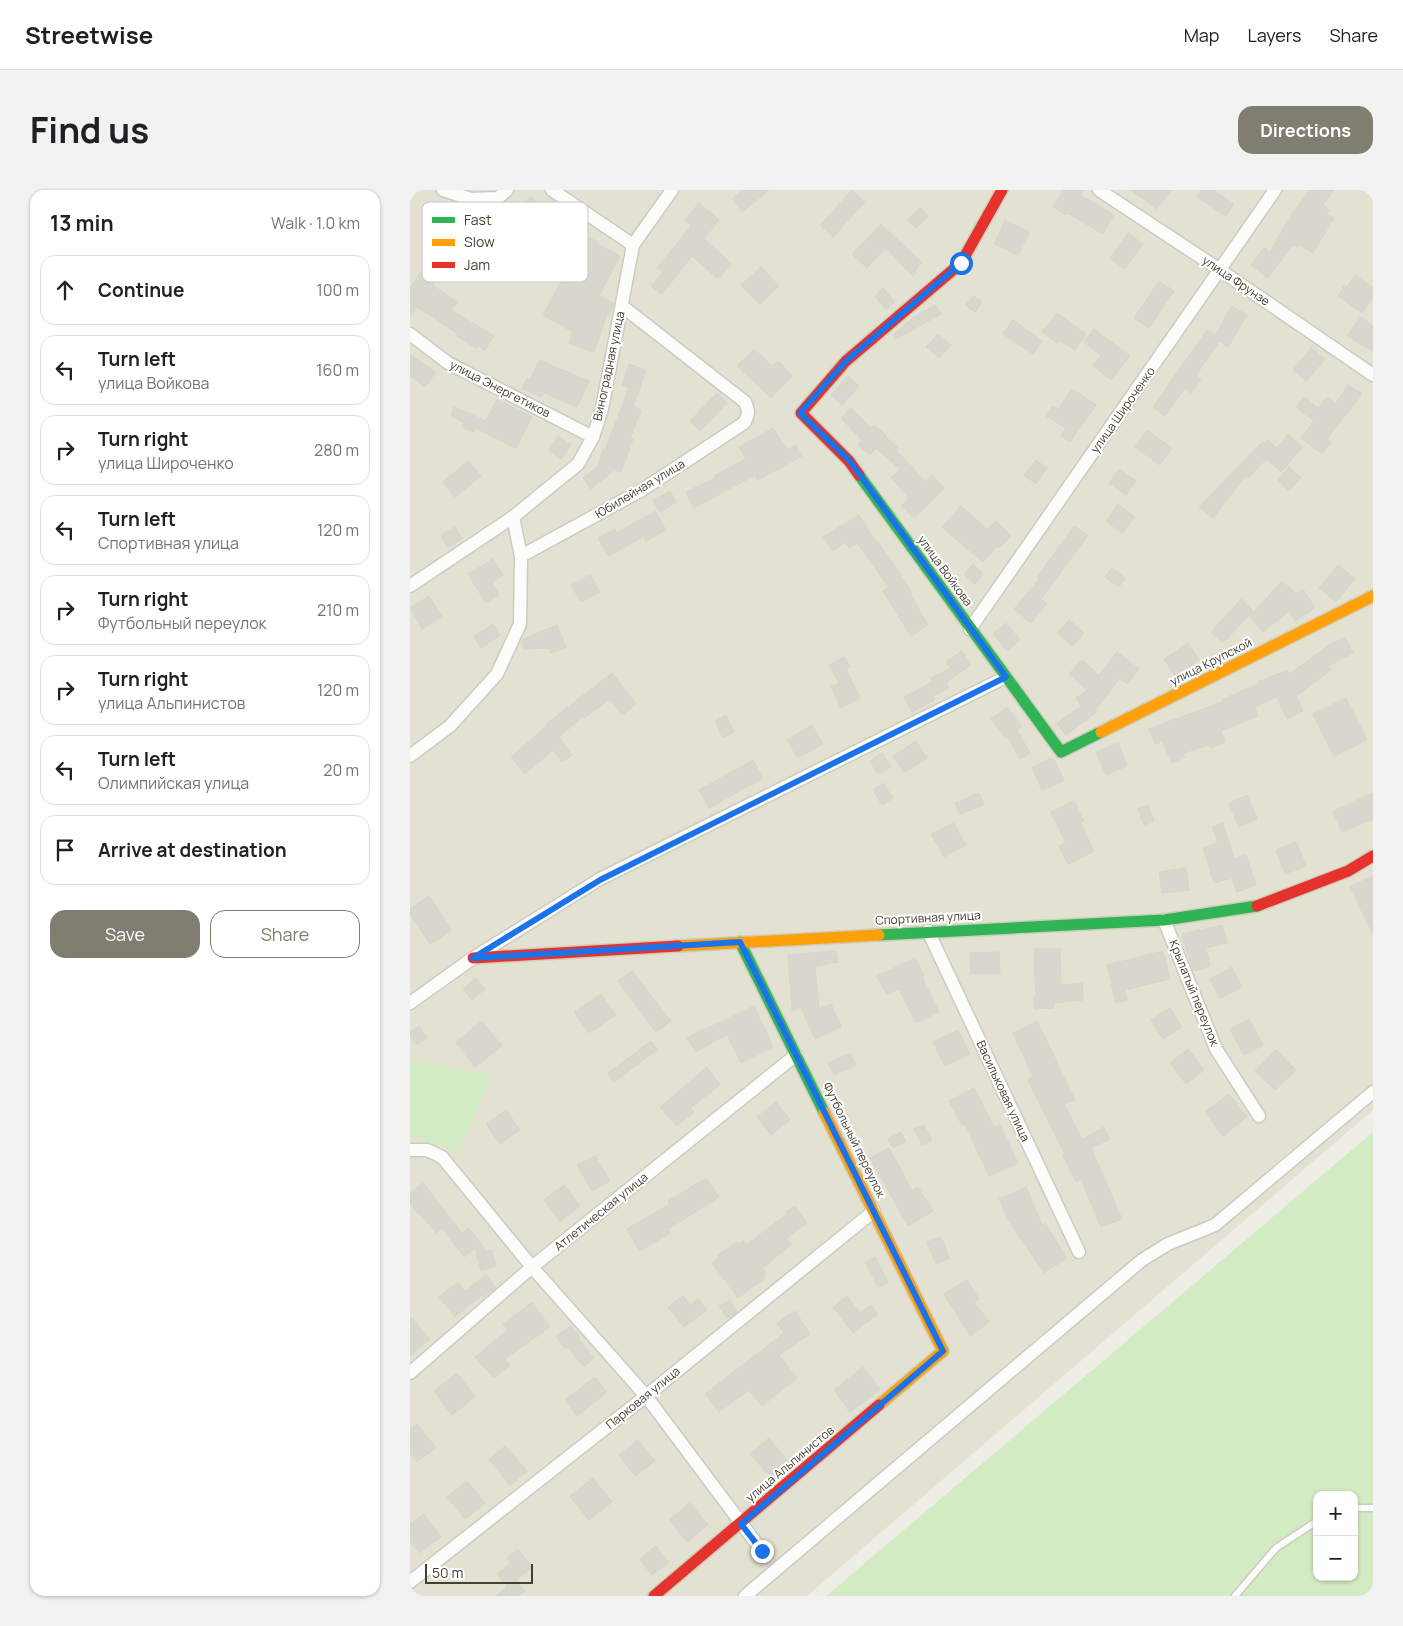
<!DOCTYPE html>
<meta charset="utf-8">
<style>
:root{--surface:#fff;--page:#f2f2f2;--text:#202124;--muted:#757577;--line:#e0e0e0;--accent:#807e71}
body{margin:0;font-family:Manrope,sans-serif;background:var(--page);color:var(--text)}
.controls{position:absolute;right:15px;bottom:15px;display:grid;overflow:hidden;border-radius:10px;box-shadow:0 1px 4px #0004}
.controls button{width:45px;height:45px;display:grid;place-items:center;padding:0;border:0;border-bottom:1px solid var(--line);background:var(--surface);color:var(--text);font:25px sans-serif}
.scale{position:absolute;left:15px;bottom:12px;width:108px;box-sizing:border-box;padding-left:5px;border:2px solid #444132;border-top:0;font-size:14px;line-height:18px;white-space:nowrap;color:#444132;-webkit-text-stroke:4px #fff;paint-order:stroke}
.stop{position:absolute;width:15px;height:15px;margin:-11px;border:4px solid #1a73e8;border-radius:50%;background:#fff}
.stop.end{background:#1a73e8;border-color:#fff;box-shadow:0 1px 5px #0008}
.list{margin:0;padding:0;list-style:none}
h2{display:flex;justify-content:space-between;align-items:center;height:65px;margin:0;padding:0 20px;font-size:21px}
h2 small{font-size:16px;font-weight:400;color:var(--muted)}
.list li{display:grid;grid-template-columns:32px 1fr auto;gap:15px;align-items:center;box-sizing:border-box;height:70px;margin:0 10px 10px;padding:0 10px;border:1px solid var(--line);border-radius:15px}
.list b{display:block;font-size:19px;white-space:nowrap}
.list p{margin:0;font-size:16px;white-space:nowrap;color:var(--muted)}
.list em{font-size:16px;font-style:normal;color:var(--muted)}
.actions{display:flex;gap:10px;padding:15px 20px}
.actions a{flex:1;padding:11px 0;border:1px solid var(--accent);border-radius:15px;text-align:center;font-size:18px;color:var(--accent)}
.actions .main{background:var(--accent);color:#fff}
.icon{flex:none;width:28px;height:28px;fill:none;stroke:currentColor;stroke-width:2;stroke-linecap:round;stroke-linejoin:round}
.map{position:relative;flex:none;width:963px;height:1406px;overflow:hidden;border-radius:15px}
header{display:flex;align-items:center;gap:30px;box-sizing:border-box;height:70px;padding:0 25px;background:var(--surface);border-bottom:1px solid var(--line)}
header strong{font-size:24px}
nav{display:flex;gap:28px;margin-inline-start:auto;font-size:18px}
.intro{display:flex;align-items:center;justify-content:space-between;box-sizing:border-box;height:120px;padding:0 30px}
h1{margin:0;font-size:35px}
.button{padding:12px 22px;border-radius:15px;background:var(--accent);color:#fff;font-size:18px;font-weight:700}
main{display:flex;gap:30px;padding:0 30px}
aside{flex:1;background:var(--surface);border-radius:15px;box-shadow:0 1px 4px #0004}
.map>svg:first-child{display:block}
.residential{fill:#e3e1d2}
.green{fill:#d3ebc3;fill-rule:evenodd}
.building{fill:#d8d7ce;stroke:#d6d5cc}
.lines{fill:none;stroke-linecap:round;stroke-linejoin:round}
.lane-casing{stroke:#cccbc3;stroke-width:9}
.street-casing{stroke:#cccbc3;stroke-width:15}
.fast-casing{stroke:#cecdbc;stroke-width:14}
.slow-casing{stroke:#cecdbc;stroke-width:14}
.jam-casing{stroke:#cecdbc;stroke-width:14}
.lane{stroke:#fcfcfb;stroke-width:6}
.street{stroke:#fcfcfb;stroke-width:12}
.fast{stroke:#30b455;stroke-width:11}
.slow{stroke:#ff9f0a;stroke-width:11}
.jam{stroke:#e5322d;stroke-width:11}
.route{stroke:#1a73e8;stroke-width:6}
.labels{text-anchor:middle;stroke-width:4;stroke-linejoin:round;paint-order:stroke}
.street-label{font-size:12px;fill:#444132;stroke:#fff}
.key{fill:#fff;stroke:#c7c6c2;stroke-width:1}
.key-label{font-size:14px;fill:#444132}
</style>
<header>
<strong>Streetwise</strong>
<nav><a>Map</a><a>Layers</a><a>Share</a></nav>
</header>
<div class="intro"><h1>Find us</h1><a class="button">Directions</a></div>
<main>
<aside>
<h2>13 min<small>Walk · 1.0 km</small></h2>
<ul class="list">
<li><svg class="icon" aria-label="ahead" viewBox="0 0 24 24"><path d="M12 20V5M6 11l6-6 6 6"/></svg><div><b>Continue</b></div><em>100 m</em></li>
<li><svg class="icon" aria-label="left" viewBox="0 0 24 24"><path d="M17 20v-9H6M10 6l-5 5 5 5"/></svg><div><b>Turn left</b><p>улица Войкова</p></div><em>160 m</em></li>
<li><svg class="icon" aria-label="right" viewBox="0 0 24 24"><path d="M7 20v-9h11M14 6l5 5-5 5"/></svg><div><b>Turn right</b><p>улица Широченко</p></div><em>280 m</em></li>
<li><svg class="icon" aria-label="left" viewBox="0 0 24 24"><path d="M17 20v-9H6M10 6l-5 5 5 5"/></svg><div><b>Turn left</b><p>Спортивная улица</p></div><em>120 m</em></li>
<li><svg class="icon" aria-label="right" viewBox="0 0 24 24"><path d="M7 20v-9h11M14 6l5 5-5 5"/></svg><div><b>Turn right</b><p>Футбольный переулок</p></div><em>210 m</em></li>
<li><svg class="icon" aria-label="right" viewBox="0 0 24 24"><path d="M7 20v-9h11M14 6l5 5-5 5"/></svg><div><b>Turn right</b><p>улица Альпинистов</p></div><em>120 m</em></li>
<li><svg class="icon" aria-label="left" viewBox="0 0 24 24"><path d="M17 20v-9H6M10 6l-5 5 5 5"/></svg><div><b>Turn left</b><p>Олимпийская улица</p></div><em>20 m</em></li>
<li><svg class="icon" aria-label="arrive" viewBox="0 0 24 24"><path d="M6 21V4h12l-3 4 3 4H6"/></svg><div><b>Arrive at destination</b></div></li>
</ul>
<div class="actions"><a class="main">Save</a><a>Share</a></div>
</aside>
<div class="map">
<svg width="963" height="1406" viewBox="0 0 963 1406">
<rect width="100%" height="100%" fill="#eeeee6"/>
<polygon class="residential" points="0,0 963,0 963,920 397,1406 0,1406"/>
<g class="green">
<polygon points="0,871 82,885 47,964 0,943"/>
<path d="M963,942V1406H416ZM907,1305H944V1387H907Z"/>
</g>
<g class="building">
<polygon points="333,0 359,0 332,22 322,9"/>
<polygon points="442,0 455,12 423,47 410,35"/>
<polygon points="654,0 673,0 670,5 704,25 693,44 657,23 656,25 643,17"/>
<polygon points="721,0 761,0 747,19"/>
<polygon points="792,0 803,0 824,14 816,26 787,7"/>
<polygon points="900,0 924,0 913,15 919,20 916,24 924,28 903,63 888,54 887,57 883,55 858,88 841,75 854,57 860,62 881,25"/>
<polygon points="120,7 132,15 123,28 111,19"/>
<polygon points="289,13 309,30 294,49 322,74 310,87 306,87 282,66 252,104 241,96 253,82 247,78 281,36 275,30"/>
<polygon points="510,17 518,26 506,38 497,30"/>
<polygon points="595,30 620,42 608,65 584,54"/>
<polygon points="125,31 160,54 169,41 187,52 186,53 210,66 189,106 204,113 199,126 197,125 184,162 159,153 163,142 133,125 157,81 111,52"/>
<polygon points="471,34 512,73 505,80 506,83 503,86 476,58 457,78 442,64"/>
<polygon points="718,43 733,54 715,79 700,68"/>
<polygon points="351,77 369,96 350,114 331,95"/>
<polygon points="11,82 24,91 22,95 47,112 41,120 84,146 75,160 68,156 66,158 47,146 48,144 7,117 0,127 0,98"/>
<polygon points="945,85 963,98 963,107 952,123 928,106 934,96 937,97"/>
<polygon points="749,91 764,101 739,138 724,128"/>
<polygon points="473,98 485,112 476,120 465,106"/>
<polygon points="564,106 572,112 565,122 555,115"/>
<polygon points="525,115 531,124 486,149 484,144 504,127"/>
<polygon points="822,116 837,125 818,157 810,151 786,185 791,189 781,203 775,198 755,226 743,217 797,140 805,145"/>
<polygon points="647,123 676,144 665,160 649,150 647,153 632,142"/>
<polygon points="951,127 963,136 963,162 937,146"/>
<polygon points="603,130 632,151 623,164 593,144"/>
<polygon points="684,139 720,166 701,190 683,176 691,165 674,152"/>
<polygon points="528,144 541,155 529,168 516,157"/>
<polygon points="901,158 915,169 896,191 883,180"/>
<polygon points="344,159 362,176 368,171 383,186 361,208 327,176"/>
<polygon points="0,164 26,182 15,197 0,186"/>
<polygon points="129,170 179,191 167,217 134,203 132,207 112,199 117,188 120,190"/>
<polygon points="219,174 236,180 223,217 231,220 220,248 223,249 211,282 204,280 181,299 173,288 187,277 193,259 195,260 219,198 212,195"/>
<polygon points="438,186 449,196 432,215 421,205"/>
<polygon points="938,195 952,204 917,249 921,252 912,264 891,248 904,231 886,217 895,207 908,218 917,207 926,213"/>
<polygon points="662,199 686,215 660,252 651,246 656,238 636,226 642,216 648,219"/>
<polygon points="307,203 317,213 290,241 280,231"/>
<polygon points="87,209 122,227 106,258 66,238 64,242 52,237 54,232 41,226 44,217 76,231"/>
<polygon points="441,218 461,238 464,235 477,246 476,247 488,258 486,260 516,292 522,285 535,298 504,328 491,316 499,308 481,288 490,279 466,258 460,265 448,255 452,250 431,228"/>
<polygon points="363,238 378,260 386,255 392,266 348,290 345,285 284,318 276,302 305,288 304,286 336,269 329,257"/>
<polygon points="737,240 762,258 750,275 725,257"/>
<polygon points="878,244 893,257 871,282 856,269 839,287 836,285 803,328 789,317 852,252 855,254 858,250 867,258"/>
<polygon points="148,246 161,255 151,269 138,260"/>
<polygon points="626,270 637,278 626,294 614,285"/>
<polygon points="58,271 71,286 45,307 33,292"/>
<polygon points="879,277 891,288 879,301 868,290"/>
<polygon points="709,279 726,291 716,305 699,293"/>
<polygon points="260,301 266,312 250,322 243,310"/>
<polygon points="708,314 725,327 712,343 696,331"/>
<polygon points="551,316 577,339 586,331 601,346 589,358 587,356 573,372 532,337"/>
<polygon points="245,321 256,340 236,351 234,346 199,366 188,348 205,339 207,343"/>
<polygon points="449,325 466,352 467,351 485,376 502,403 500,404 518,435 501,446 473,401 479,397 447,353 439,358 435,352 423,361 413,347"/>
<polygon points="664,336 678,345 631,409 637,414 621,433 604,419 629,389 627,387"/>
<polygon points="45,337 52,349 38,357 31,345"/>
<polygon points="83,369 93,385 82,392 89,405 76,413 58,384"/>
<polygon points="563,374 573,384 565,394 554,384"/>
<polygon points="928,375 945,389 926,412 909,398"/>
<polygon points="702,378 715,388 709,397 695,387"/>
<polygon points="180,385 190,402 171,412 161,395"/>
<polygon points="872,391 886,404 893,399 905,418 885,431 879,421 853,442 840,426"/>
<polygon points="19,406 32,426 12,439 0,418"/>
<polygon points="831,409 843,421 813,453 801,442"/>
<polygon points="659,430 674,443 662,456 647,443"/>
<polygon points="596,433 610,450 597,461 583,444"/>
<polygon points="83,434 90,445 71,458 64,446"/>
<polygon points="147,435 156,457 141,463 139,458 113,459 113,449"/>
<polygon points="935,447 943,463 918,476 921,480 886,506 893,521 877,529 867,507 845,517 848,526 811,541 815,552 800,558 799,555 773,563 775,567 762,573 752,551 745,554 739,539 814,511 813,509 849,494 848,492 877,480 879,484 918,456"/>
<polygon points="778,453 789,470 765,486 754,469"/>
<polygon points="552,461 561,475 536,492 539,498 523,506 525,510 502,522 494,507 523,492 521,488 541,478 536,472"/>
<polygon points="707,462 729,479 717,494 710,488 685,520 687,522 656,545 647,533 671,516 666,508 677,500 659,484 672,470 689,485"/>
<polygon points="434,467 440,477 436,479 450,508 431,518 421,497 429,493 419,475"/>
<polygon points="202,483 226,514 212,525 200,509 174,528 173,526 149,547 162,565 152,572 143,560 115,584 101,567 137,536 136,534"/>
<polygon points="936,508 957,550 924,566 903,524"/>
<polygon points="597,517 612,536 607,540 620,563 610,569 598,547 596,548 581,529"/>
<polygon points="316,525 324,542 313,548 305,531"/>
<polygon points="402,535 413,554 388,568 377,550"/>
<polygon points="506,551 517,568 494,583 483,566"/>
<polygon points="708,553 717,576 696,585 686,562"/>
<polygon points="472,563 481,577 468,584 460,571"/>
<polygon points="642,568 645,571 654,591 632,600 622,577"/>
<polygon points="343,570 353,588 299,618 289,600"/>
<polygon points="473,593 483,608 472,615 463,600"/>
<polygon points="569,603 574,615 550,624 545,613"/>
<polygon points="963,603 963,629 932,642 923,621"/>
<polygon points="837,605 847,629 829,637 819,613"/>
<polygon points="664,611 674,631 670,632 684,661 658,674 649,656 656,653 641,622"/>
<polygon points="738,615 744,631 734,635 728,619"/>
<polygon points="543,633 556,655 534,667 521,644"/>
<polygon points="813,633 824,669 836,665 846,695 827,702 822,688 804,693 793,658 808,653 802,637"/>
<polygon points="886,652 896,676 875,684 866,660"/>
<polygon points="776,678 779,700 752,703 749,682"/>
<polygon points="963,686 963,744 940,697"/>
<polygon points="19,706 42,740 20,754 0,724 0,719"/>
<polygon points="812,735 817,753 796,758 800,776 783,781 772,744"/>
<polygon points="624,759 650,759 651,795 672,793 673,810 643,813 644,818 624,819 624,808 626,808"/>
<polygon points="426,761 428,772 405,776 409,819 421,814 431,837 405,849 391,817 382,821 378,765"/>
<polygon points="753,761 760,789 715,800 717,811 706,813 697,775"/>
<polygon points="589,762 590,783 561,784 560,763"/>
<polygon points="505,768 514,786 512,787 529,822 506,833 489,799 477,805 467,786"/>
<polygon points="822,777 832,797 810,809 800,789"/>
<polygon points="222,781 261,831 246,842 208,791"/>
<polygon points="66,788 75,799 62,810 53,799"/>
<polygon points="191,804 206,825 179,843 164,822"/>
<polygon points="344,816 363,857 331,873 317,844 286,862 277,848 293,839 294,840"/>
<polygon points="760,818 772,837 753,849 741,830"/>
<polygon points="839,829 853,855 834,865 820,839"/>
<polygon points="72,831 92,856 65,877 46,852"/>
<polygon points="627,831 665,910 654,914 672,949 694,937 700,949 681,958 712,1029 691,1037 671,989 666,992 653,965 655,964 618,890 623,887 603,843"/>
<polygon points="9,836 17,848 6,855 0,846 0,842"/>
<polygon points="548,840 560,864 535,876 523,852"/>
<polygon points="241,851 247,860 204,892 198,883"/>
<polygon points="778,859 794,880 776,894 760,873"/>
<polygon points="866,860 886,880 865,900 845,881"/>
<polygon points="440,863 446,875 424,885 418,873"/>
<polygon points="297,877 310,895 280,918 284,922 267,936 250,917"/>
<polygon points="564,898 584,937 590,935 608,973 579,986 555,934 552,935 539,911"/>
<polygon points="819,904 837,927 813,946 795,922"/>
<polygon points="366,912 380,930 361,945 347,927"/>
<polygon points="96,920 110,940 90,954 76,934"/>
<polygon points="514,935 522,950 512,955 504,939"/>
<polygon points="491,942 496,952 483,958 478,949"/>
<polygon points="479,958 502,1000 508,997 523,1021 498,1036 460,968"/>
<polygon points="185,966 200,991 182,1001 167,975"/>
<polygon points="296,988 309,1007 258,1039 260,1043 230,1061 217,1039 260,1014 258,1011"/>
<polygon points="13,993 52,1043 59,1038 76,1061 82,1060 86,1076 71,1080 65,1058 54,1067 32,1038 26,1043 11,1024 9,1025 0,1013 0,1003"/>
<polygon points="154,995 170,1016 150,1031 134,1010"/>
<polygon points="616,997 632,1035 635,1033 657,1068 634,1083 600,1033 589,1009"/>
<polygon points="385,1016 397,1033 376,1048 381,1055 352,1078 356,1083 353,1085 355,1088 328,1108 302,1073 309,1068 308,1065 327,1052 329,1054 333,1051 336,1055 377,1024 376,1022"/>
<polygon points="531,1047 539,1068 526,1074 517,1052"/>
<polygon points="465,1067 478,1092 468,1097 455,1072"/>
<polygon points="76,1085 86,1098 73,1107 72,1105 45,1127 29,1107 48,1092 55,1101"/>
<polygon points="557,1090 569,1109 564,1112 579,1132 560,1146 534,1104"/>
<polygon points="273,1106 280,1115 288,1109 297,1120 274,1137 258,1117"/>
<polygon points="437,1106 450,1123 461,1115 468,1124 443,1143 423,1117"/>
<polygon points="320,1110 327,1122 317,1128 309,1116"/>
<polygon points="122,1112 140,1137 95,1169 100,1175 84,1188 65,1167 97,1140 93,1134"/>
<polygon points="385,1121 400,1144 369,1165 387,1188 352,1216 339,1200 309,1222 295,1204 374,1143 367,1133"/>
<polygon points="0,1126 20,1149 0,1166"/>
<polygon points="161,1136 170,1148 168,1149 184,1168 174,1177 157,1157 155,1159 146,1146"/>
<polygon points="453,1177 470,1200 440,1222 424,1200"/>
<polygon points="47,1183 65,1207 42,1225 24,1201"/>
<polygon points="185,1187 197,1202 167,1226 155,1210"/>
<polygon points="7,1234 26,1258 7,1272 0,1263 0,1239"/>
<polygon points="359,1248 380,1274 362,1289 340,1264"/>
<polygon points="228,1250 245,1271 225,1286 209,1265"/>
<polygon points="95,1256 117,1281 100,1295 79,1270"/>
<polygon points="183,1288 202,1312 179,1330 160,1306"/>
<polygon points="57,1291 75,1313 55,1329 37,1307"/>
<polygon points="280,1313 298,1335 277,1352 259,1330"/>
<polygon points="14,1324 31,1347 9,1363 0,1351 0,1334"/>
<polygon points="246,1356 259,1372 242,1385 230,1369"/>
<polygon points="108,1359 122,1377 106,1390 115,1401 109,1406 86,1406 97,1397 87,1384 101,1373 97,1368"/>
</g>
<g class="lines">
<defs>
<g id="lane">
<polyline points="944,1318 963,1318"/>
<polyline points="825,1406 866,1358 907,1331"/>
</g>
<g id="street">
<polyline points="33,0 61,9 88,8 97,0"/>
<polyline points="142,0 223,55"/>
<polyline points="689,0 810,80 963,185"/>
<polyline points="0,144 38,173 183,247"/>
<path d="M111,366L232,300L334,233C339,225 339,221 335,212L212,116"/>
<polyline points="0,396 103,327 168,274 183,247 192,219 223,55 262,0"/>
<polyline points="560,439 865,0"/>
<polyline points="0,566 40,536 87,484 110,434 111,366 103,327"/>
<polyline points="754,730 806,859 849,926"/>
<polyline points="518,741 669,1062"/>
<polyline points="0,813 63,768 190,689 596,487"/>
<polyline points="0,960 17,960 32,967 122,1077 236,1206 352,1361"/>
<polyline points="0,1183 122,1077 386,865"/>
<polyline points="0,1392 236,1206 464,1021"/>
<polyline points="335,1406 732,1070 758,1054 805,1035 963,902"/>
</g>
<g id="fast">
<polyline points="449,285 651,562 691,542"/>
<polyline points="469,745 754,730 847,716"/>
<polyline points="330,752 414,922"/>
</g>
<g id="slow">
<polyline points="691,542 963,406"/>
<polyline points="268,756 469,745"/>
<polyline points="414,922 533,1161 469,1215"/>
</g>
<g id="jam">
<polyline points="449,285 439,271 391,223 436,171 551,73 592,0"/>
<polyline points="847,716 938,681 963,666"/>
<polyline points="63,768 268,756"/>
<polyline points="244,1406 469,1215"/>
</g>
</defs>
<use href="#lane" class="lane-casing"/>
<use href="#street" class="street-casing"/>
<use href="#fast" class="fast-casing"/>
<use href="#slow" class="slow-casing"/>
<use href="#jam" class="jam-casing"/>
<use href="#lane" class="lane"/>
<use href="#street" class="street"/>
<use href="#fast" class="fast"/>
<use href="#slow" class="slow"/>
<use href="#jam" class="jam"/>
</g>
<g class="lines">
<polyline class="route" points="352,1361 331,1334 533,1161 330,752 63,768 190,690 596,487 439,270 390,223 436,171 551,73"/>
</g>
<g class="labels">
<g class="street-label">
<text transform="translate(826 91) rotate(34)" y="4">улица Фрунзе</text>
<text transform="translate(199 176) rotate(-78)" y="4">Виноградная улица</text>
<text transform="translate(90 199) rotate(27)" y="4">улица Энергетиков</text>
<text transform="translate(713 220) rotate(-55)" y="4">улица Широченко</text>
<text transform="translate(230 299) rotate(-31)" y="4">Юбилейная улица</text>
<text transform="translate(535 381) rotate(54)" y="4">улица Войкова</text>
<text transform="translate(801 472) rotate(-27)" y="4">улица Крупской</text>
<text transform="translate(518 728) rotate(-3)" y="4">Спортивная улица</text>
<text transform="translate(784 803) rotate(68)" y="4">Крылатый переулок</text>
<text transform="translate(593 901) rotate(65)" y="4">Васильковая улица</text>
<text transform="translate(444 950) rotate(64)" y="4">Футбольный переулок</text>
<text transform="translate(191 1022) rotate(-39)" y="4">Атлетическая улица</text>
<text transform="translate(233 1208) rotate(-39)" y="4">Парковая улица</text>
<text transform="translate(380 1274) rotate(-40)" y="4">улица Альпинистов</text>
</g>
</g>
<rect x="12" y="12" width="166" height="80" rx="8" class="key"/>
<rect x="22" y="27" width="23" height="6" fill="#30b455"/>
<rect x="22" y="49" width="23" height="7" fill="#ff9f0a"/>
<rect x="22" y="72" width="23" height="6" fill="#e5322d"/>
<g class="key-label">
<text x="54" y="35">Fast</text>
<text x="54" y="57">Slow</text>
<text x="54" y="80">Jam</text>
</g>
</svg>
<div class="controls">
<button>+</button>
<button>−</button>
</div>
<div class="scale">50 m</div>
<div class="stop" style="left:551px;top:73px"></div>
<div class="stop end" style="left:352px;top:1361px"></div>
</div>
</main>
